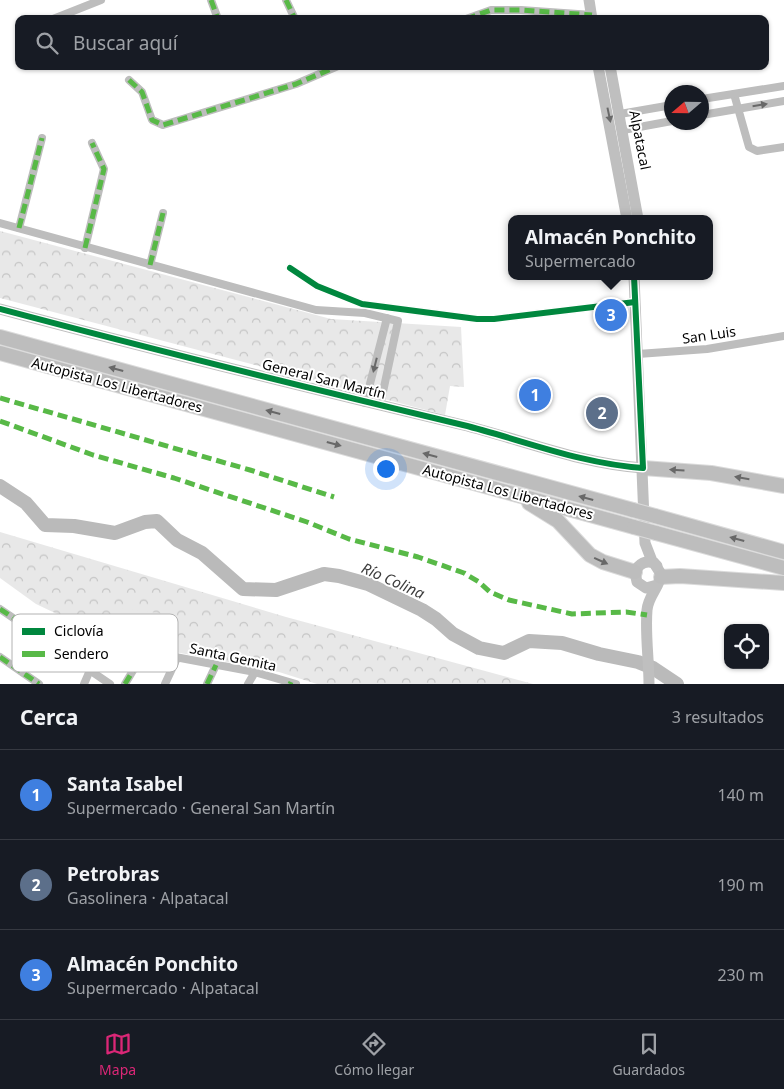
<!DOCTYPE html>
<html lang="es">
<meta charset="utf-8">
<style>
:root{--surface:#171b24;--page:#242831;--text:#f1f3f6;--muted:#9ea1a6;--line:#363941;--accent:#db2777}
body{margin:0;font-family:"Noto Sans",sans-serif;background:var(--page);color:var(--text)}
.controls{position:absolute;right:15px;bottom:15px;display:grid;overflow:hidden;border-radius:10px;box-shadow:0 1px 4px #0004}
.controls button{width:45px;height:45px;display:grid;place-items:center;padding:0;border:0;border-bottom:1px solid var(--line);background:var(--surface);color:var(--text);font:25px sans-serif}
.compass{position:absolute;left:664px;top:85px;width:45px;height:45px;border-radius:50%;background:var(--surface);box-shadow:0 1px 4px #0004;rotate:250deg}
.you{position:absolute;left:385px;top:468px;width:18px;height:18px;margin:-12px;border:4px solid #fff;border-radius:50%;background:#1a73e8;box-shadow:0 0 0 8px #1a73e833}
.badge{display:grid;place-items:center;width:32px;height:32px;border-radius:50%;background:var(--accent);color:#fff;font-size:16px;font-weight:700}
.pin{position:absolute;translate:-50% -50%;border:2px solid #fff;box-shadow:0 1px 5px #0006}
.popup{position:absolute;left:508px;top:215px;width:205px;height:65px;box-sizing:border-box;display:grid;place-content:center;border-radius:10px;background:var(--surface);filter:drop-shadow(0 1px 4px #0005);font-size:16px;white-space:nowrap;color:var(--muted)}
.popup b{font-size:19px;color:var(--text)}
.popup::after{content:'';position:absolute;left:50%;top:100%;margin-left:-10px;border:10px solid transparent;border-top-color:var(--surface)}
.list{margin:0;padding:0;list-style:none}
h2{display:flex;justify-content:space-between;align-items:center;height:65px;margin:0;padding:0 20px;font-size:21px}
h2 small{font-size:16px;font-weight:400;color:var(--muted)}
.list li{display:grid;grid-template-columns:32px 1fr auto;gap:15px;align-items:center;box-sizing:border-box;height:90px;padding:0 20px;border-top:1px solid var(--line)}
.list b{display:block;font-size:19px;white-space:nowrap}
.list p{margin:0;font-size:16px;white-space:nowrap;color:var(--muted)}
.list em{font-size:16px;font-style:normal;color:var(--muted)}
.icon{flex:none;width:28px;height:28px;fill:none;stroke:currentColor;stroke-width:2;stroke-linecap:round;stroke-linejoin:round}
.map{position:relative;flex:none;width:784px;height:684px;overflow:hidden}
.search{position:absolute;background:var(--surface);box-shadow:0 1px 4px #0004;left:15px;right:15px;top:15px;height:55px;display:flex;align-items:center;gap:12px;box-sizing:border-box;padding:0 18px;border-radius:10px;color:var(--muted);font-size:19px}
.sheet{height:335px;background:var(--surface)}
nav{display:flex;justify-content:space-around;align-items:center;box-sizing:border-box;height:70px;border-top:1px solid var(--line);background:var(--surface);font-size:14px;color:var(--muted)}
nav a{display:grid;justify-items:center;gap:2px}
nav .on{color:var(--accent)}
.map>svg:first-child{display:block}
.forest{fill:url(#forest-crowns)}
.garden{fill:#e8e8e8}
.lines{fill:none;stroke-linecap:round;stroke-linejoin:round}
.river{stroke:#bababa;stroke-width:14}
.building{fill:#dbdbdb;filter:url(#shadow)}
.highway-casing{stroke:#dbdbdb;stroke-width:16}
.street{stroke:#bdbdbd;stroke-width:8}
.secondary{stroke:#bfbfbf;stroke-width:11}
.highway{stroke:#bdbdbd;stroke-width:14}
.highway-bridge-casing{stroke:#dbdbdb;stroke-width:16;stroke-linecap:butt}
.highway-bridge{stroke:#bdbdbd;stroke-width:14}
.quiet{stroke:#58b947;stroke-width:5;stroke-dasharray:10 5;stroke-linecap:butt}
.cycleway-casing{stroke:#fff;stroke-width:9}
.cycleway{stroke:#00873e;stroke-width:6}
.oneway{fill:#686868}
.oneway2{fill:#696969}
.labels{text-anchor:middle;stroke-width:4;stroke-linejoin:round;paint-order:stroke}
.street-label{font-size:14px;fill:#000;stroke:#fff}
.water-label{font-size:15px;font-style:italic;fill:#3d3d3d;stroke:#fff}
.key{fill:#fff;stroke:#b2b2b2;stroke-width:1}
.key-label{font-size:14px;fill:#000}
</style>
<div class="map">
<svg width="784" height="684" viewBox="0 0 784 684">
<defs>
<pattern id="forest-crowns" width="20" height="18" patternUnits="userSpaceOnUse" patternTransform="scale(1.25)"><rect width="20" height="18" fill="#e8e8e8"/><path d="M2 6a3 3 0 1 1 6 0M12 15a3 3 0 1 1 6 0" fill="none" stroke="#c5c5c5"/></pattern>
<filter id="shadow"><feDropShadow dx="3.5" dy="3.5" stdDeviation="0" flood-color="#0004"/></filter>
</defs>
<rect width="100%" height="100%" fill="#fff"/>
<g class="forest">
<polygon points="0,231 331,319 461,327 464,387 450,386 445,415 0,298"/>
<polygon points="0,532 286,617 533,684 317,684 279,672 112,640 36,604 0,578"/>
</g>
<polygon class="garden" points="120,608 165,614 161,644 117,638"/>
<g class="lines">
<polyline class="river" points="0,486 26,503 45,525 74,526 115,533 145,522 157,521 177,540 202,553 243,589 276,590 324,574 339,576 368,584 422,610 436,619 453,634 479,648 504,653 529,641 562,643 599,654 638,662 653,668 677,684"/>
</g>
<polygon class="building" points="620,306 622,323 601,325 599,308"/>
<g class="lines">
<defs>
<g id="highway">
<polyline points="0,337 633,510"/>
<polyline points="0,353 634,527"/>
<polyline points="643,468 711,473 784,486"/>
<polyline points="529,503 558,521 590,555 603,562 635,572"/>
<polyline points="655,516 784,552"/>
<polyline points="656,533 784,568"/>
<polyline points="661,577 680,576 784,583"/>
</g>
</defs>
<use href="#highway" class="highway-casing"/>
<g class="street">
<polyline points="211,0 218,19"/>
<polyline points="286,0 295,19"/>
<polyline points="53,19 101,0"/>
<polyline points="466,19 491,10 521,10 592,15"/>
<polyline points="129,80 142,92 152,120 163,125 296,84 338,66"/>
<polyline points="734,94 749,147 757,151 784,147"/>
<polyline points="702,99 784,86"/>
<polyline points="620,114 672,105"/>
<polyline points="702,115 784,101"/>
<polyline points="623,130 672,121"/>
<polyline points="0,223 316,310 365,313 398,321 380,406"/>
<polyline points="19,228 42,138"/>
<polyline points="85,248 104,169 92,143"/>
<polyline points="150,265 163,213"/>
<polyline points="290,268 317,286 362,304 477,319 494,319 635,302"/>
<polyline points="638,354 707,349 784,336"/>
<polyline points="365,403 387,318"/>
<polyline points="0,609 110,684"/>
<polyline points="0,657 39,684"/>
<polyline points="84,684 100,647 106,644 255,672 296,684"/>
<polyline points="125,684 144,652"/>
<polyline points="165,684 177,658"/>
<polyline points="207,684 216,665"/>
<polyline points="248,684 255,672"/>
</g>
<g class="secondary">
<polyline points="589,0 592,19"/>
<polyline points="598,66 627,219"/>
<polyline points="610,66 638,219"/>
<polyline points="634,276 645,543 652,561 657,566"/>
<path d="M0,309C154,350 308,388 463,425C523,440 581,464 643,468"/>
<path d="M649,684C649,660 645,634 647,610C648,596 660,587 661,574L654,563C646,560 639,563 635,572L637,582L646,588L657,585"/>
</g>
<use href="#highway" class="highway"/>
<defs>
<g id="highway-bridge">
<polyline points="633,510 655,516"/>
<polyline points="634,527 656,533"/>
</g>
</defs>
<use href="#highway-bridge" class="highway-bridge-casing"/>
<use href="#highway-bridge" class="highway-bridge"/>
<g class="quiet">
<polyline points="211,0 218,19"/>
<polyline points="286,0 295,19"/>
<polyline points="466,19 491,10 521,10 592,15"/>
<polyline points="129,80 142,92 152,120 163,125 296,84 338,66"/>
<polyline points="19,228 42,138"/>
<polyline points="85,248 104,169 92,143"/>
<polyline points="150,265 163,213"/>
<polyline points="0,398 250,470 334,497"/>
<polyline points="0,421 93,455 174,478 307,522 349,539 418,557 464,573 479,582 490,592 509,600 572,614 626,612 647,615"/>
<polyline points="0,609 91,669"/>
<polyline points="0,657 39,684"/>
<polyline points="125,684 144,652"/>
<polyline points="207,684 216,665"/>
<polyline points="290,684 291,682"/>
</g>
<defs>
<g id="cycleway">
<polyline points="290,268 317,286 362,304 477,319 494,319 635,302"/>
<path d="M0,309C154,350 308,388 463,425C523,440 581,464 643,468L634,276"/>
</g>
</defs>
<use href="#cycleway" class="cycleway-casing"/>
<use href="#cycleway" class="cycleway"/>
</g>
<defs><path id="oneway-solid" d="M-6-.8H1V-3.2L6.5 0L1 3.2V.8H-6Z" transform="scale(1.25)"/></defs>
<g class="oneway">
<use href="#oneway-solid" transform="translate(760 105) rotate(-9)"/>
<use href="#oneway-solid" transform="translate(375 365) rotate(104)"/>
<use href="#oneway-solid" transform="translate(116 369) rotate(-165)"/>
<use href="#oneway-solid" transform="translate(273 412) rotate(-165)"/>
<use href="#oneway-solid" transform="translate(334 444) rotate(15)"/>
<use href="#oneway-solid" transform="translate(430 455) rotate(-165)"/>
<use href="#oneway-solid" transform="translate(677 470) rotate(-176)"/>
<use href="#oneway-solid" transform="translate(742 478) rotate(-170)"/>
<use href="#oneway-solid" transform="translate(586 498) rotate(-165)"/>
<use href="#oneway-solid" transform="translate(737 539) rotate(-165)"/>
<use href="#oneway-solid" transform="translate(601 561) rotate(24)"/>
</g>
<use class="oneway2" href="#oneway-solid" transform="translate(609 115) rotate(78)"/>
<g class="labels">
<g class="street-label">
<text transform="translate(640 140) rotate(79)" y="5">Alpatacal</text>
<text transform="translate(709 335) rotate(-8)" y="5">San Luis</text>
<text transform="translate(324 379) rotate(14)" y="5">General San Martín</text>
<text transform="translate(117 385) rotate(15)" y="5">Autopista Los Libertadores</text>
<text transform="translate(508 492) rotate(15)" y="5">Autopista Los Libertadores</text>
<text transform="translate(233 657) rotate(12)" y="5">Santa Gemita</text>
</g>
<g class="water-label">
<text transform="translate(393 581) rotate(24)" y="5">Río Colina</text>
</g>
</g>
<rect x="12" y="614" width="166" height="58" rx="8" class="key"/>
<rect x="22" y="628" width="23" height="7" fill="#00873e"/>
<rect x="22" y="651" width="23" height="6" fill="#58b947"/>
<g class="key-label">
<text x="54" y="636">Ciclovía</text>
<text x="54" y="659">Sendero</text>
</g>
</svg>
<div class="controls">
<button><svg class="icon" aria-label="locate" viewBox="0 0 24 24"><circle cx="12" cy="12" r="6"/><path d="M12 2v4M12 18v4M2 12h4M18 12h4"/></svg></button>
</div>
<svg class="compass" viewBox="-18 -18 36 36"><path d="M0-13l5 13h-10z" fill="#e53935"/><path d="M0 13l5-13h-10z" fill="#9ea1a6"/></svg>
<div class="you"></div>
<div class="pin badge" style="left:535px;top:395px;background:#3f7fe0">1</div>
<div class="pin badge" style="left:602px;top:413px;background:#5c6f8a">2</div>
<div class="pin badge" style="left:611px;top:315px;background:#3f7fe0">3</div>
<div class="popup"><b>Almacén Ponchito</b>Supermercado</div>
<div class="search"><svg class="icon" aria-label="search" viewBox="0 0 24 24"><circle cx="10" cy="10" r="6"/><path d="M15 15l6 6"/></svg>Buscar aquí</div>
</div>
<section class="sheet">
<h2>Cerca<small>3 resultados</small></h2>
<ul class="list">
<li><span class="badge" style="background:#3f7fe0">1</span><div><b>Santa Isabel</b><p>Supermercado · General San Martín</p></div><em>140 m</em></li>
<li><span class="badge" style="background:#5c6f8a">2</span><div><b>Petrobras</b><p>Gasolinera · Alpatacal</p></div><em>190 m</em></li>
<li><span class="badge" style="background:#3f7fe0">3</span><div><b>Almacén Ponchito</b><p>Supermercado · Alpatacal</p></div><em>230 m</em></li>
</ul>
</section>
<nav>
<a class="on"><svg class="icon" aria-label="map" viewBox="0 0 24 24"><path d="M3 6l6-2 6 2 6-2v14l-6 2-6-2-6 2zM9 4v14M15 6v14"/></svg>Mapa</a>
<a><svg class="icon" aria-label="directions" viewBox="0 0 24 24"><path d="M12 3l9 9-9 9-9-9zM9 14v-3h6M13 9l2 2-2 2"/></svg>Cómo llegar</a>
<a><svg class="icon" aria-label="saved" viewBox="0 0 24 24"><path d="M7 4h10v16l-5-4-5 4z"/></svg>Guardados</a>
</nav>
